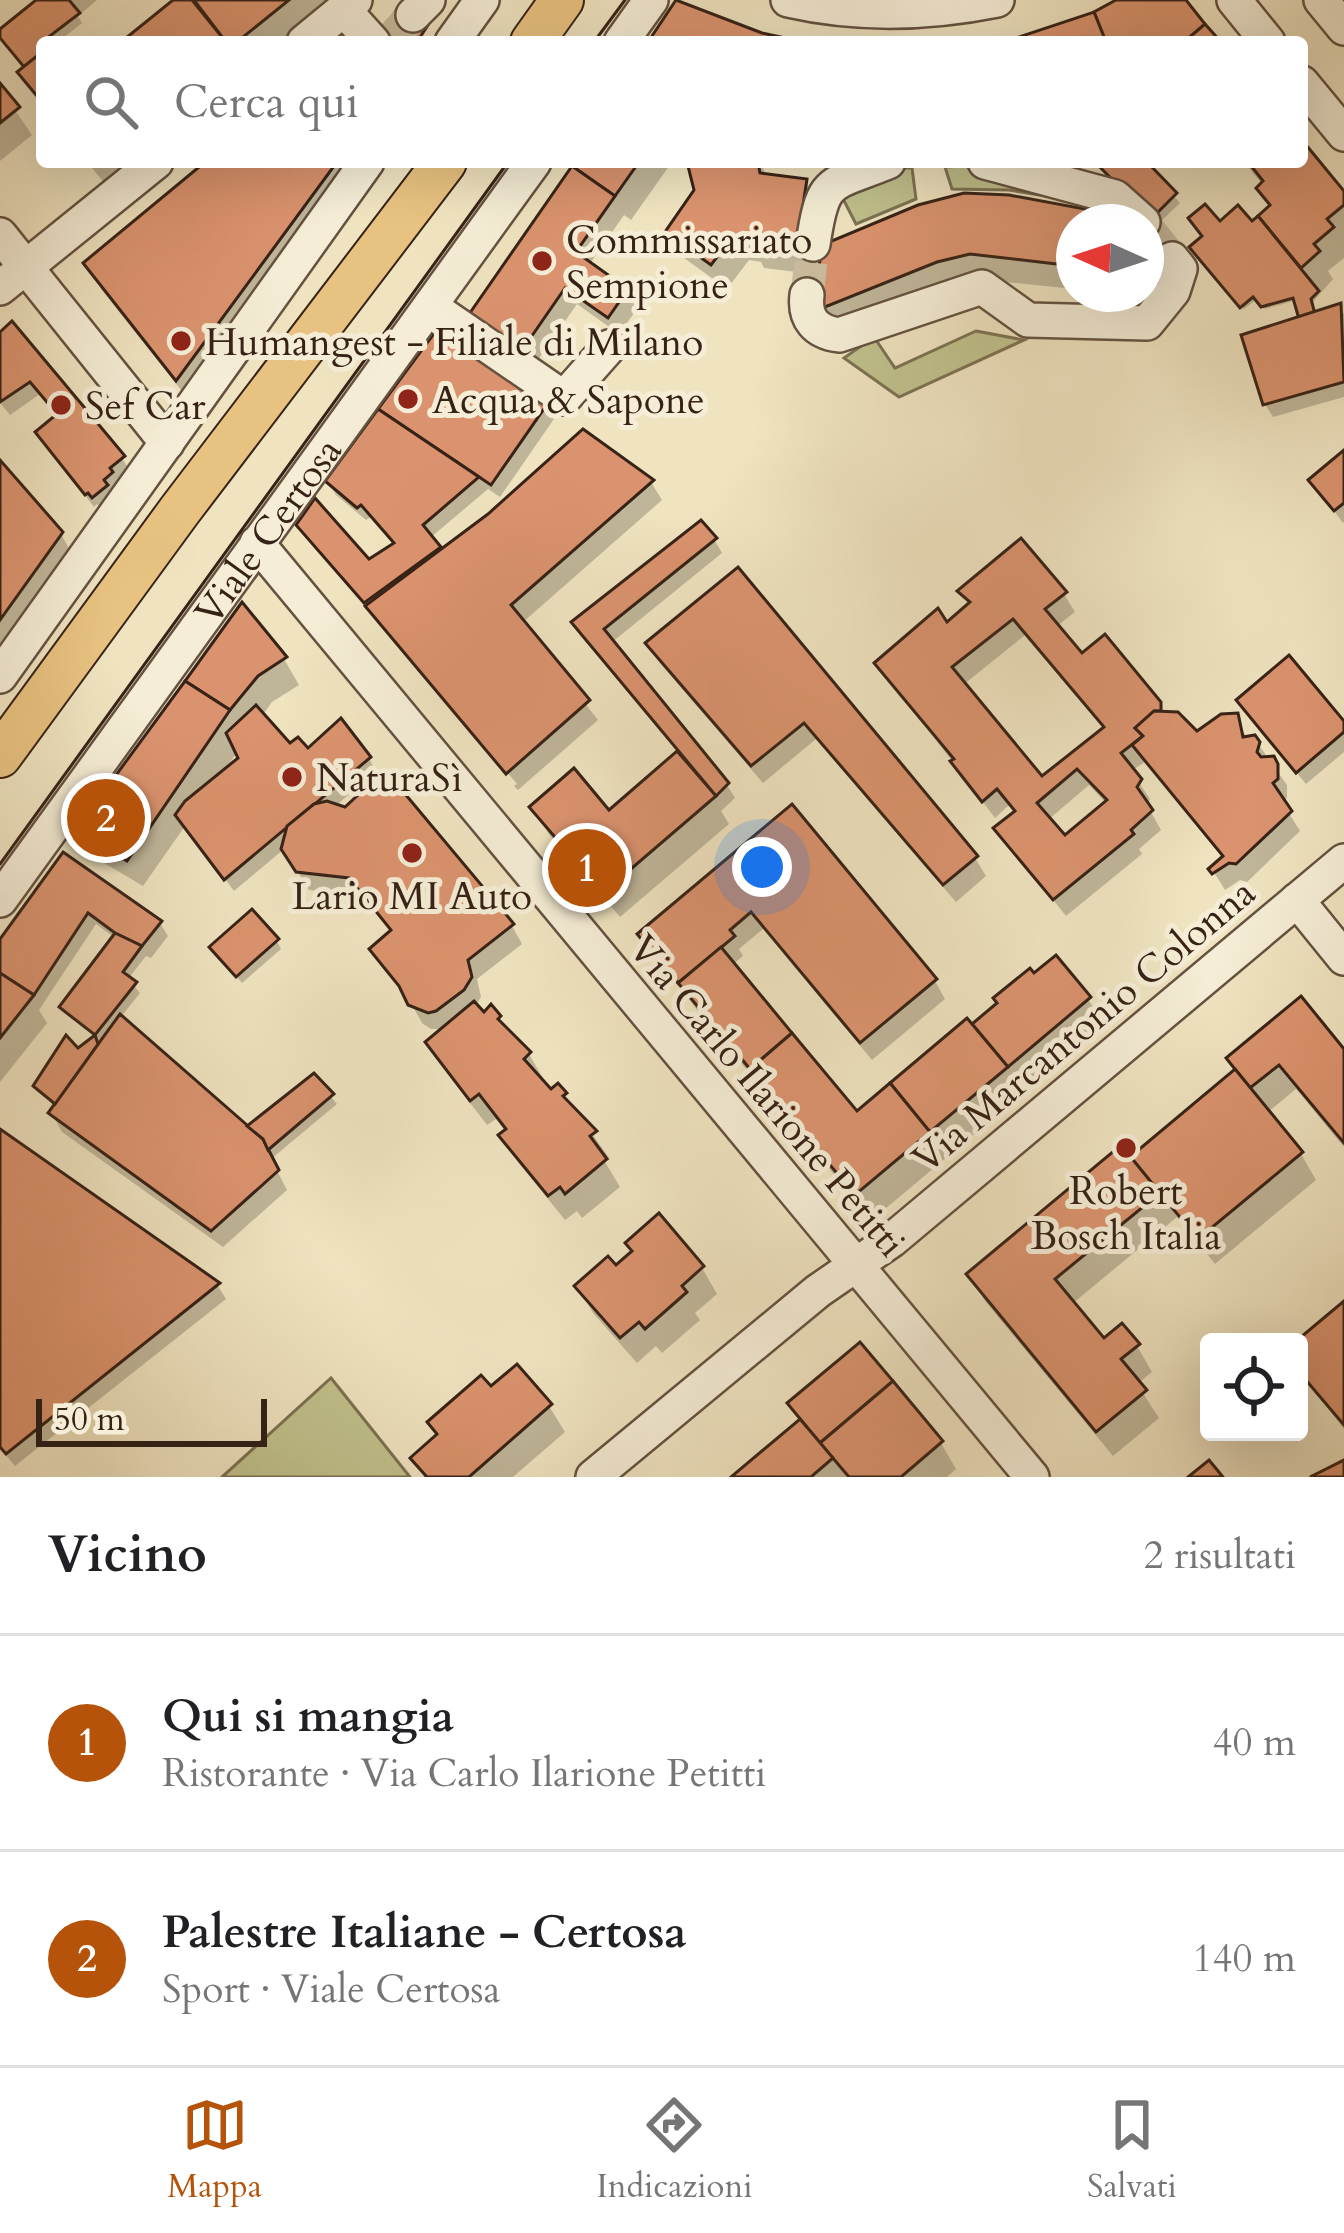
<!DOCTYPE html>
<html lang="it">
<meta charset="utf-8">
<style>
:root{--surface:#fff;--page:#f2f2f2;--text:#202124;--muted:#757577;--line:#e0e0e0;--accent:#b45309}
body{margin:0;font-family:Cardo,serif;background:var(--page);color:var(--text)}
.controls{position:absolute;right:36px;bottom:36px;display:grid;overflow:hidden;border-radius:12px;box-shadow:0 12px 48px #0002}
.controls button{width:108px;height:108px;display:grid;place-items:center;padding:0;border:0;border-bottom:3px solid var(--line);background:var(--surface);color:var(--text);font:60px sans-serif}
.compass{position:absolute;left:1056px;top:204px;width:108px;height:108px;border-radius:50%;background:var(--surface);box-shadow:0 12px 48px #0002;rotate:273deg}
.scale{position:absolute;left:36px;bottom:30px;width:231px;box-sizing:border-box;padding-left:12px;border:6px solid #372216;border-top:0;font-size:33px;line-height:42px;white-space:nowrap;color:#372216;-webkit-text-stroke:9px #f5edd6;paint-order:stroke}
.you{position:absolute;left:762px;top:867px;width:42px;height:42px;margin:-30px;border:9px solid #fff;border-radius:50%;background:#1a73e8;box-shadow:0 0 0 18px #1a73e833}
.badge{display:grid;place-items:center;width:78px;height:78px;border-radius:50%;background:var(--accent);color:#fff;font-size:39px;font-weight:700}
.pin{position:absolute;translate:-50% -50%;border:6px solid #fff;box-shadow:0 3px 12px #0006}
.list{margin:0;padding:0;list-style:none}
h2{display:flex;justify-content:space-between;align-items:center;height:156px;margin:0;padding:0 48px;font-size:51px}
h2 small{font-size:39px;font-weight:400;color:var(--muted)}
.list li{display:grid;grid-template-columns:78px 1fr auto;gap:36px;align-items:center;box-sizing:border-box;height:216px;padding:0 48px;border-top:3px solid var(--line)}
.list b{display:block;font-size:45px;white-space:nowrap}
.list p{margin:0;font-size:39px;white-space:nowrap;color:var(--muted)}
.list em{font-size:39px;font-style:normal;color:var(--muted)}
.icon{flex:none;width:66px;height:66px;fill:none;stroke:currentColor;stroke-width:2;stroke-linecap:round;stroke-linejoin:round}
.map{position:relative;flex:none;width:1344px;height:1477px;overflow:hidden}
.search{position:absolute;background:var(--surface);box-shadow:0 12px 48px #0002;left:36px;right:36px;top:36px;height:132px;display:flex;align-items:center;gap:30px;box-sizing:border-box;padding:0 42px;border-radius:12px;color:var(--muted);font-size:45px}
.sheet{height:588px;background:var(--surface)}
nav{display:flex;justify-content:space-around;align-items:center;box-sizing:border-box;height:168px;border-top:3px solid var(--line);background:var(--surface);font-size:33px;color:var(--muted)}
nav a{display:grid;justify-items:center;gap:6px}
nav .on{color:var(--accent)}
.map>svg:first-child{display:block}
.green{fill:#c0c18d;stroke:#7c7252;stroke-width:3}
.shadow{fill:#0003;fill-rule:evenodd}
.building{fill:#da936e;stroke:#372216;stroke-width:3;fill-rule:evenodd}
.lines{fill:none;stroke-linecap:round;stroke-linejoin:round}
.minor-tunnel{stroke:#cabc9e;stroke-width:33;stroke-dasharray:33 16;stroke-linecap:butt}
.minor-casing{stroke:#655240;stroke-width:38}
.major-casing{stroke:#372216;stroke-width:46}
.minor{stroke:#f5edd6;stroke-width:33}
.major{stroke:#e8c280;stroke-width:42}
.tram{stroke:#372216;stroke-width:3}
.poi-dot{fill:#8f2418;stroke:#f5edd6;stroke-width:4.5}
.labels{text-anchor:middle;stroke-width:10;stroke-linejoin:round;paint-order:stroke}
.poi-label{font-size:39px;fill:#372216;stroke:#f5edd6;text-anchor:start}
.street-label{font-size:39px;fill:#372216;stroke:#f5edd6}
</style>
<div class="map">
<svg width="1344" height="1477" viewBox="0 0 1344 1477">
<rect width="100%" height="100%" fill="#efe3c0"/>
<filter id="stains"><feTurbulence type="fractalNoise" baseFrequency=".00167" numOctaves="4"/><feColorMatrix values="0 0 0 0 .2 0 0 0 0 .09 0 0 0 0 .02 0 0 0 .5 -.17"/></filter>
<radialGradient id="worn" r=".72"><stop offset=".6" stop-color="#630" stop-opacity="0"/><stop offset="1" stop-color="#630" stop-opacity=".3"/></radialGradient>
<g class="green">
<polygon points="965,166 1083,202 1009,190 952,189 945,167"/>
<polygon points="898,168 912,168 916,199 856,224 839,191"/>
<polygon points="976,331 1024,340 899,397 844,358 874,337 895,368"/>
<polygon points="331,1378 410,1477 222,1477"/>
</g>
<g class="shadow">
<polygon points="40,0 97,0 78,16 82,23 58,42 42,42 42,106 21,73 26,68 0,33"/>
<polygon points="177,0 189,0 192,5 199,0 334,0 283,42 126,42"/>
<polygon points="0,88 32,135 0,161"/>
<polygon points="1302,145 1344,196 1344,258 1328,271 1333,279 1311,304 1314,315 1340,307 1344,314 1344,397 1273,417 1265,404 1303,319 1297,300 1265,309 1257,299 1244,309 1195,250 1219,226 1251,225 1271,208 1260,188 1263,185 1244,162 1302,162"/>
<polygon points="87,162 144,162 110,190"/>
<polygon points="210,162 371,162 192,404 102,290 87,264"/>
<polygon points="567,162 672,162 631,220 624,215 589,265 626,291 637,309 619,334 577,304 529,373 480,338 572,171"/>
<polygon points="690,162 760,162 767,177 806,182 821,208 812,264 803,263 797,272 764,268 761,262 749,260 727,289 684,258 669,232 697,190"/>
<polygon points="1095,162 1143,162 1180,203 1154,228 1173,304 1106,294 1146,294 1146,234 1157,225"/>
<polygon points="1074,222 1074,289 987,280 834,323 818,296"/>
<polygon points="442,328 548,402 556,416 500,497 488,489 430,538 441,553 490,516 584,433 651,482 662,500 522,623 598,720 518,790 514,786 517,784 299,525 369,563 396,545 371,517 366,520 336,495 328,481"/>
<polygon points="0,336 122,458 130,471 116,483 118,487 101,509 97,504 94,507 47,446 59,416 40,394 10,415 0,403"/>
<polygon points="1344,454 1344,522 1343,523 1312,481"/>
<polygon points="0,465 61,534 76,561 0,667"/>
<polygon points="714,539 722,553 611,643 727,785 735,798 721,811 729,824 620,917 548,833 533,807 608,814 680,753 575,623"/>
<polygon points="738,572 975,858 986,876 956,902 816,739 763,783 659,662 649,644"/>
<path d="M961,592L1064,594L1075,612L1056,627L1081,657L1159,704L1165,714L1196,735L1236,716L1247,739L1254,738L1287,785V798L1282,802L1300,831L1247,882L1240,880L1225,890L1212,869L1225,859L1145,762L1131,771L1150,799L1147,805L1161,830L1139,849L1142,854L1066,916L997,829L1016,814L1009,805L995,818L878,663L946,626L970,606ZM1025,635L1105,730L1042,780L963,685ZM1089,785L1107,804L1065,839L1048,820Z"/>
<path d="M242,607L284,659L299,685L272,702L262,716L290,747L369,758L376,772L334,807L345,810L384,774L512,926L522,944L477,979L481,997L475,1007L529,1054L544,1080L541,1083L550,1094L564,1095L610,1159L605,1162L620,1187L582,1218L577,1211L565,1220L518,1162L502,1136L507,1133L496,1119L487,1125L444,1069L428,1043L445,1029H431L422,1023L408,998L383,968L373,950L393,933L363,896L309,890L284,849L234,891L185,826L143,886L94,857L79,831ZM238,751L242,759L224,771Z"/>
<polygon points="1248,714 1344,725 1344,752 1306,784"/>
<polygon points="791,809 935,981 945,999 872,1060 763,929 739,949 743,956 732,965 857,1115 1055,959 1088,999 1104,1025 872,1220 697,1010 641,935"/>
<polygon points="64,856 160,923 168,936 151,958 146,956 128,979 140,993 120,1018 256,1138 314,1077 337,1104 271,1159 287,1190 223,1247 62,1132 52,1114 56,1107 36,1087 96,1038 62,1007 115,938 96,924 39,1010 47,1023 0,1082 0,944"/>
<polygon points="277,941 281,949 242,983 218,956"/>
<polygon points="1344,1053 1344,1147 1296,1089 1267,1113 1301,1154 1316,1180 1215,1264 1177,1217 1072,1304 1104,1343 1137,1346 1152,1372 1137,1384 1159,1418 1113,1456 985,1301 970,1275 1130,1161 1237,1072"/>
<polygon points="0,1133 218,1286 226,1299 15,1466 0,1448"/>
<polygon points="634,1253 702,1268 717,1294 695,1313 700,1320 662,1353 656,1346 637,1363 593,1313 578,1286 615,1269"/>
<polygon points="1344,1305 1344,1429 1299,1372 1299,1342"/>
<polygon points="491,1391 549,1406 565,1432 513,1477 424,1477 414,1458"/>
<polygon points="791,1404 941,1443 956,1469 947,1477 735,1477 801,1422"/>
</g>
<g class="building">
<polygon points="36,0 69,0 80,13 42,42 42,52 24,67 0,38 0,29"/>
<polygon points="173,0 192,0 226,42 121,42"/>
<polygon points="194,0 289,0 237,42 226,42"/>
<polygon points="676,0 762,33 804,42 648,42"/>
<polygon points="1116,0 1186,0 1205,24 1184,42 1106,42 1094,12"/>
<polygon points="399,6 428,25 417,42 391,42 380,35"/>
<polygon points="1094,12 1106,42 1014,42 1013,39"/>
<polygon points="1205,24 1221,42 1184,42"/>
<polygon points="42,52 42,102 17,72"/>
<polygon points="0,83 20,107 0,123"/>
<polygon points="1302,140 1344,191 1344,205 1327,219 1334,227 1314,244 1320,251 1301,268 1258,216 1270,205 1256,188 1263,181 1248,162 1302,162"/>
<polygon points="205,162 337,162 176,381 83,263"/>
<polygon points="566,162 639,162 615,196"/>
<polygon points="687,162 758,162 760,173 807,179 798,238 788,238 782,247 746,242 747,236 734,235 711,265 665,232 694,190"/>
<polygon points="1095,162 1147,162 1177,193 1151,219"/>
<polygon points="572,166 615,196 576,252 628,289 608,318 565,288 518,356 465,320"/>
<polygon points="964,193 1009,195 1128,217 1132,222 1074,222 1074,266 970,254 937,262 825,307 815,296 822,245 918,205"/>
<polygon points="1205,204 1220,221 1238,205 1252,221 1258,216 1319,291 1311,299 1315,314 1299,319 1293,298 1261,307 1253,297 1240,308 1189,247 1202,236 1188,218"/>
<polygon points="1154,223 1178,253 1165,264 1158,279 1146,277 1146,230"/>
<polygon points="1341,303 1344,382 1263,405 1241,335"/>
<polygon points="12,321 125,456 110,468 113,472 104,480 108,485 92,498 88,493 85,495 35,432 57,414 30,382 0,402 0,332"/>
<polygon points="441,324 550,400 491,485 378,409"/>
<polygon points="378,409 479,477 423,525 441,547 364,603 296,525 315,498 369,559 394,543 361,505 357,508 325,481"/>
<polygon points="583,429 654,480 511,605 590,700 506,774 365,606 488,514"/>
<polygon points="1344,450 1344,503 1334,511 1308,480"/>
<polygon points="0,460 63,532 0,620"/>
<polygon points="701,520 717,538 604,629 729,783 716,796 571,622"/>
<path d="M1021,538L1067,592L1045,609L1082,653L1105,634L1161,702V711H1154L1135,728L1143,736L1121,753L1142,779L1137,787L1153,810L1131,830L1134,834L1053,900L993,828L1015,811L997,789L982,802L950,761L954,759L874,663L938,608L947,622L970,602L957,591ZM1013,619L1104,727L1042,776L952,667ZM1077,769L1107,800L1065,835L1037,803Z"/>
<polygon points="738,567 978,856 943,885 804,723 751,766 645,643"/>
<polygon points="242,602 287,657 258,676 230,710 185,681"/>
<polygon points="1289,655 1344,721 1344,732 1296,773 1236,700"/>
<polygon points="185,681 230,710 127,861 75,831"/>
<polygon points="256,705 290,743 298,737 308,748 341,718 371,757 224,880 175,815 185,801 238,758 226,733"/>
<polygon points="1154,711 1178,712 1197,731 1221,714 1238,713 1243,737 1255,735 1260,742 1257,752 1261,757 1274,756 1278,764 1278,779 1273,783 1292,811 1236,864 1229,863 1212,874 1208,869 1223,856 1132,745 1143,736 1135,728"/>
<polygon points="677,751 716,796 603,893 529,807 574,768 609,810"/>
<polygon points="385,770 514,924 468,960 472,977 464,990 436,1011 428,1013 408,1005 399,986 369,949 391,930 349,878 296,872 281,849 287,826 314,804 327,801 345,807"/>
<polygon points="792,804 937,979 860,1043 751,912 730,930 735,936 678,983 637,934"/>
<polygon points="63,852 162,921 142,946 115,933 88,913 34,995 0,973 0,939"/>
<polygon points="252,909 279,939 236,977 209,947"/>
<polygon points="115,933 142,946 123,972 137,982 95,1035 59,1007"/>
<polygon points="721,947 792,1033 750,1069 678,983"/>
<polygon points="1056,955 1091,997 1008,1067 972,1024 997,1003 993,998 1030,968 1034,973"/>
<polygon points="0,973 34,995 0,1038"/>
<polygon points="1301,996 1344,1049 1344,1143 1279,1065 1250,1088 1226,1058"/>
<polygon points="474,1001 484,1012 491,1004 501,1016 498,1019 531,1052 524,1059 551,1089 558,1083 567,1093 563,1096 597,1131 590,1136 607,1159 565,1194 560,1187 548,1196 498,1135 506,1129 479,1094 470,1101 425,1042"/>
<polygon points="120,1014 263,1139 279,1170 211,1231 48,1113"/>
<polygon points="967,1018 1008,1067 930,1132 890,1083"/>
<polygon points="792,1033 857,1111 890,1083 930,1132 855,1195 750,1069"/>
<polygon points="66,1035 78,1048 95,1035 98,1044 55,1104 33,1086"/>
<polygon points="1235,1069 1303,1152 1198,1239 1130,1157"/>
<polygon points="314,1073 334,1094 268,1150 263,1139 247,1126"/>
<polygon points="0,1129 220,1283 6,1454 0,1447"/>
<polygon points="1121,1145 1160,1193 1055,1279 1104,1338 1122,1323 1140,1344 1121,1359 1147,1390 1096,1432 966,1274"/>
<polygon points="659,1213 704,1266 682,1286 687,1292 645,1329 639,1322 620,1338 574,1286 608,1256 616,1265 632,1251 625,1243"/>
<polygon points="1344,1301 1344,1425 1299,1372 1299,1342 1295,1342"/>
<polygon points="860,1342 893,1381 820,1443 787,1403"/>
<polygon points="517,1364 552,1404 469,1477 427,1477 410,1458 437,1434 427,1422 481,1375 491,1386"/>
<polygon points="893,1381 943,1441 901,1477 849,1477 820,1443"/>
<polygon points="800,1419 833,1458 811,1477 731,1477"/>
<polygon points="1209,1460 1223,1477 1188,1477"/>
<polygon points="1344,1460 1344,1477 1310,1477"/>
</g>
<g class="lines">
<g class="minor-tunnel">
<polyline points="389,41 413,15"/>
<polyline points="1148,229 1172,259"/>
<polyline points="807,295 813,244"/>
</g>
<defs>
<g id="minor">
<path d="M788,0C858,16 927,14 997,0"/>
<polyline points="1234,0 1268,42"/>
<polyline points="1321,0 1344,28"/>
<polyline points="344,10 373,42"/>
<polyline points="413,15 428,0"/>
<polyline points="304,42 355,0"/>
<polyline points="452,42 482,0"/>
<polyline points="621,42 651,0"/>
<polyline points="1302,83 1344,134"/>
<polyline points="985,162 1115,197 1143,222"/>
<polyline points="0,235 167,443"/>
<path d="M813,244C823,176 829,186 888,162"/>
<polyline points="0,288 156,162"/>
<path d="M807,295C804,319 816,332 839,335L982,287L1028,320L1147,323L1173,291L1180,269L1172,259"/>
<polyline points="430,306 564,398 609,347"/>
<polyline points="257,543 1032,1477"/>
<polyline points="0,676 367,162"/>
<path id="s1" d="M0,900L534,162"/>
<polyline points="1297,900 1344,958"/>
<polyline points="593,1477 818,1291 892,1240 1344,861"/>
</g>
<g id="major">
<polyline points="532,42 562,0"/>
<polyline points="0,756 180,510 445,162"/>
</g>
</defs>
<use href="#minor" class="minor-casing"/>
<use href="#major" class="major-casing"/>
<use href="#minor" class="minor"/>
<use href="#major" class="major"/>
<g class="tram">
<polyline points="594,42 625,0"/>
<polyline points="0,864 508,162"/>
</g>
</g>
<g class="poi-dot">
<circle cx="542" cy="261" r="12"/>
<circle cx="181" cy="341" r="12"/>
<circle cx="408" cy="399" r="12"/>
<circle cx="61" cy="405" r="12"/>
<circle cx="292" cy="777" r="12"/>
<circle cx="412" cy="853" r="12"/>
<circle cx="1126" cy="1148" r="12"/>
</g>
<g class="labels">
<g class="poi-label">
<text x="566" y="253">Commissariato<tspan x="566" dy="45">Sempione</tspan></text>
<text x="205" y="355">Humangest - Filiale di Milano</text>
<text x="432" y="413">Acqua &amp; Sapone</text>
<text x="85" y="419">Sef Car</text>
<text x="316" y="791">NaturaSì</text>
<text x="412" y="909" text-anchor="middle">Lario MI Auto</text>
<text x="1126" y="1204" text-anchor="middle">Robert<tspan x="1126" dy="45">Bosch Italia</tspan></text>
</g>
<g class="street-label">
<text dy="14" stroke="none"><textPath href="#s1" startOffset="456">Viale Certosa</textPath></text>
<text transform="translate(1083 1025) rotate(-40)" y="14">Via Marcantonio Colonna</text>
<text transform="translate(768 1095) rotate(50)" y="14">Via Carlo Ilarione Petitti</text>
</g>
</g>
<rect width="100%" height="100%" filter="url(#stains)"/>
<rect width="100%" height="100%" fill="url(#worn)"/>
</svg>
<div class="controls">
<button><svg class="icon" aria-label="locate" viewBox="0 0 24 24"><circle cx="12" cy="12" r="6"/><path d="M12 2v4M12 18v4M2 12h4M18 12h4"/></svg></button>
</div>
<svg class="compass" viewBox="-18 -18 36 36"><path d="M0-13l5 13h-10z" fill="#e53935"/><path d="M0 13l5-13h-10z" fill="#757577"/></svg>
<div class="scale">50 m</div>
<div class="you"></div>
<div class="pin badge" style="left:587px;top:868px">1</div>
<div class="pin badge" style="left:106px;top:818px">2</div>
<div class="search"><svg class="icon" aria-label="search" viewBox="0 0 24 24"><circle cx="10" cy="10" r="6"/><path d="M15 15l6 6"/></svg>Cerca qui</div>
</div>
<section class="sheet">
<h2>Vicino<small>2 risultati</small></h2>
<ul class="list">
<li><span class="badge">1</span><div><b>Qui si mangia</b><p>Ristorante · Via Carlo Ilarione Petitti</p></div><em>40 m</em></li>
<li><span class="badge">2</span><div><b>Palestre Italiane - Certosa</b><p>Sport · Viale Certosa</p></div><em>140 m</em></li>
</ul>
</section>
<nav>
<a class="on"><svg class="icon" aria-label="map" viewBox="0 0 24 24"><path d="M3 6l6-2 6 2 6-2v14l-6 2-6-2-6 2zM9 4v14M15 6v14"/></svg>Mappa</a>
<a><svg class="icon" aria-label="directions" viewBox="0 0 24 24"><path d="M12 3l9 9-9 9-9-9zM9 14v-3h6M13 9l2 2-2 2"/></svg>Indicazioni</a>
<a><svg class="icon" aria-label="saved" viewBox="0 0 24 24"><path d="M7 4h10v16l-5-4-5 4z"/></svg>Salvati</a>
</nav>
